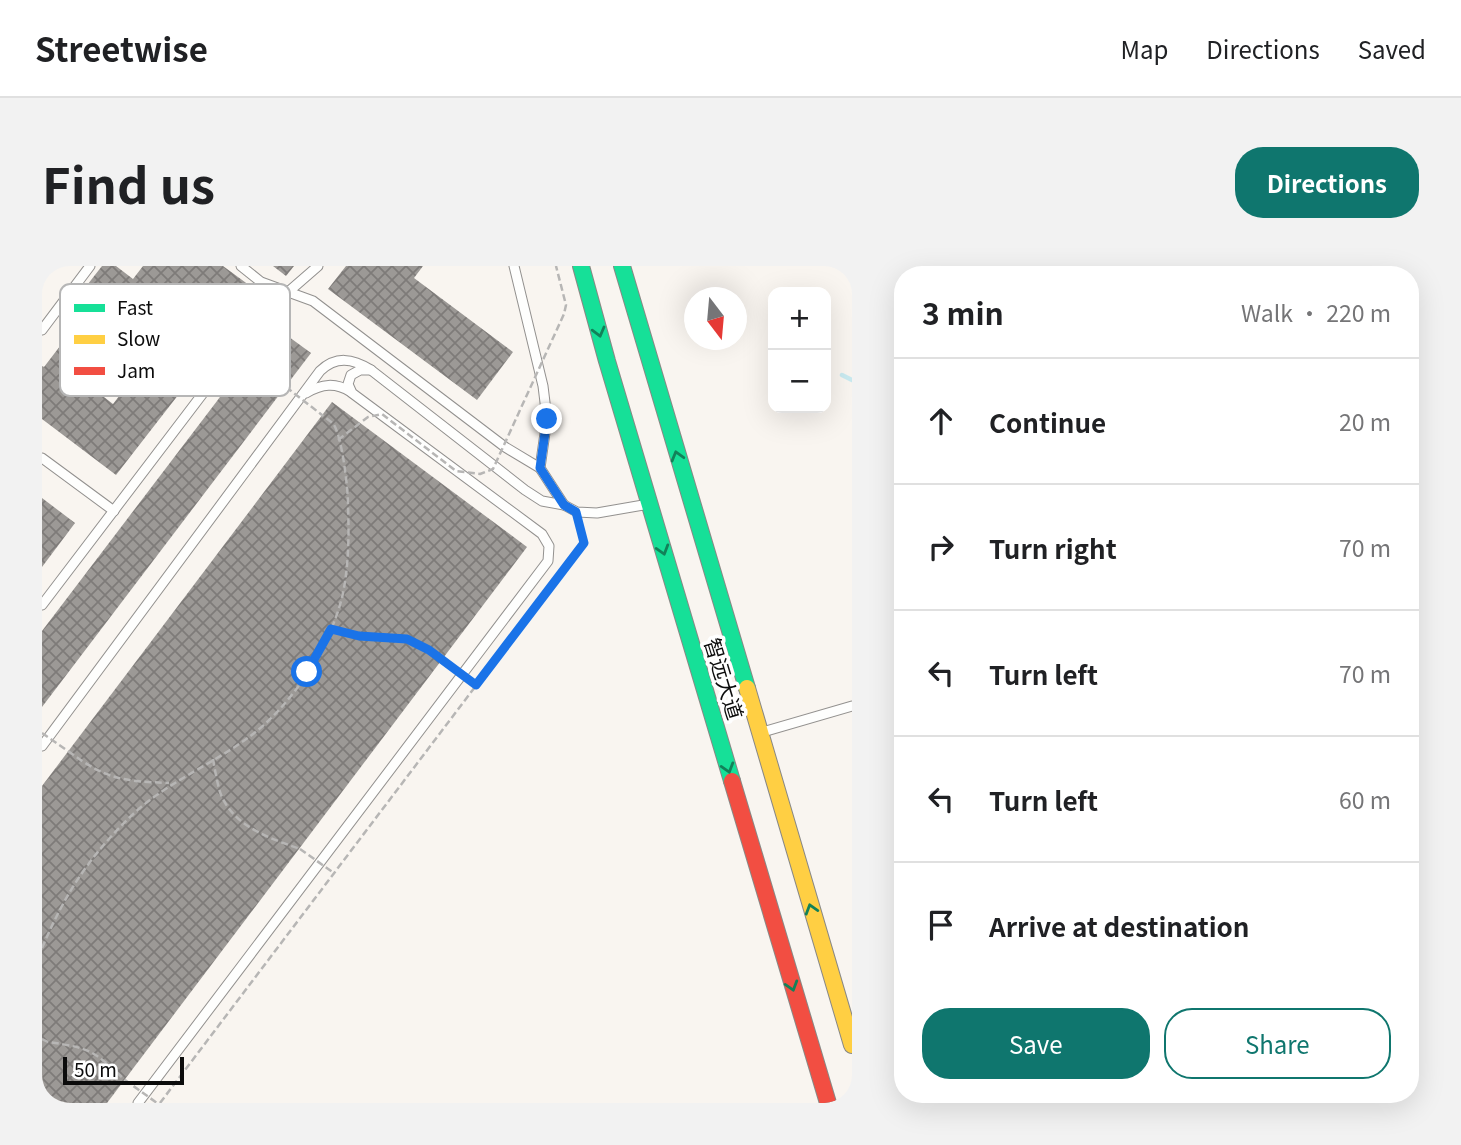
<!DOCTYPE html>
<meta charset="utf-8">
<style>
:root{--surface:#fff;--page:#f2f2f2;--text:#202124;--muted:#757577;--line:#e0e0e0;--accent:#0f766e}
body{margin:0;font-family:Georgia,"Noto Sans SC",serif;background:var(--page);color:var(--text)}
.controls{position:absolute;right:21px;top:21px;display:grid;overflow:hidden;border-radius:14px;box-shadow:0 7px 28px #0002}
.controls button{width:63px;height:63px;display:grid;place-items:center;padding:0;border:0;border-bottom:2px solid var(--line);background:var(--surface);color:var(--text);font:35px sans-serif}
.compass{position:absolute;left:642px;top:21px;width:63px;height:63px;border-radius:50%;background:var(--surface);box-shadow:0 7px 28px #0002;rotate:164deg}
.scale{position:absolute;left:21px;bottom:18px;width:121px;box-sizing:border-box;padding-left:7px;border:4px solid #0c0c0c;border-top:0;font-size:19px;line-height:24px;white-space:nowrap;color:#0c0c0c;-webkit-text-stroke:5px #fff;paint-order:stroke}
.stop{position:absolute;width:21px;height:21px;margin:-16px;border:5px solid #1a73e8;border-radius:50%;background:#fff}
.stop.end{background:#1a73e8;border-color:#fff;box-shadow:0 2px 7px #0008}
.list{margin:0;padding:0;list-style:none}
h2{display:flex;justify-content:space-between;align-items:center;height:91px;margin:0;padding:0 28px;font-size:30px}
h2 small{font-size:23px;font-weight:400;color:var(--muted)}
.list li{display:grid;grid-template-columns:46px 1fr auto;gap:21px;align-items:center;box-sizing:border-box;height:126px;padding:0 28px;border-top:2px solid var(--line)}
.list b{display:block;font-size:26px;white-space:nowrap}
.list em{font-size:23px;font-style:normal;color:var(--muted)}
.actions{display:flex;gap:14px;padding:21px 28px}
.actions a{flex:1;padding:16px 0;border:2px solid var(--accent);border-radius:28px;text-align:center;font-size:24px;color:var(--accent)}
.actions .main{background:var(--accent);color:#fff}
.icon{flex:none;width:38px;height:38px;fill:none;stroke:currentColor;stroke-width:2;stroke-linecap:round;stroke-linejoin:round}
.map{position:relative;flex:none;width:810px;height:837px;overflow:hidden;border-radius:28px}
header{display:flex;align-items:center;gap:42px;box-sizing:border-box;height:98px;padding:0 35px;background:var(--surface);border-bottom:2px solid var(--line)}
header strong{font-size:33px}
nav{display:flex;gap:38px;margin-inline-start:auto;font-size:24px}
.intro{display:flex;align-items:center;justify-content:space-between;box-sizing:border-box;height:168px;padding:0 42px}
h1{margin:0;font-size:49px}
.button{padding:18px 32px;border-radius:28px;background:var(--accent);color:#fff;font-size:24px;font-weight:700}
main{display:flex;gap:42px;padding:0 42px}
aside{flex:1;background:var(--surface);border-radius:28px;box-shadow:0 7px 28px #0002}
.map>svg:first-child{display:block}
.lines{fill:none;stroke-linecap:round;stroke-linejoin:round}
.stream{stroke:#c9eaf0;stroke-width:4.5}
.building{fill:url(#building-cross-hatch);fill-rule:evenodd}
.lane-casing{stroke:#93918f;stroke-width:11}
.fast-casing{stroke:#898885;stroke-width:18}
.slow-casing{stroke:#898885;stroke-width:18}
.jam-casing{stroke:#898885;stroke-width:18}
.path{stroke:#b7b6b5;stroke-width:2.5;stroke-dasharray:7 3.5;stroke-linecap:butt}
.lane{stroke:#fefefd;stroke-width:9}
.fast{stroke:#16e098;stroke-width:16}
.slow{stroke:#ffcf43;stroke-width:16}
.jam{stroke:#f24e42;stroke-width:16}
.path-bridge{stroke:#b7b6b5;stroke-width:2.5;stroke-dasharray:7 3.5;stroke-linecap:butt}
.oneway{stroke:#128159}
.route{stroke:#1a73e8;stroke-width:9}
.labels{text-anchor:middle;stroke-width:7;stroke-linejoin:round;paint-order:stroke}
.street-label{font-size:21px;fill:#0c0c0c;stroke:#fff}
.key{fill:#fff;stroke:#b6b6b6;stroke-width:2}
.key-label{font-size:19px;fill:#0c0c0c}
</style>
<header>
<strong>Streetwise</strong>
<nav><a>Map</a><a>Directions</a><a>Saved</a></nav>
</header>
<div class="intro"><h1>Find us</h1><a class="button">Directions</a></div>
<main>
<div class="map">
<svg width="810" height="837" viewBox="0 0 810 837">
<defs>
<pattern id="building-cross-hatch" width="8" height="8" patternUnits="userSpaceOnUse" patternTransform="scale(1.75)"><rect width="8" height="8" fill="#9c9996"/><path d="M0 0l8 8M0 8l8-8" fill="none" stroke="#7e7b79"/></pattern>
</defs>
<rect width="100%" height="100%" fill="#f9f5f0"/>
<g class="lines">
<polyline class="stream" points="800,109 810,114"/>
</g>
<g class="building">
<path d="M60,0H74L91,13L101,0H181L211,22L198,39L203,43L74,209L0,153V100L2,101L48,41L35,32ZM109,27L138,51L71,138L40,114Z"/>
<polygon points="231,0 252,0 244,10"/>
<polygon points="304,0 381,0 372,12 471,86 435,134 286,23"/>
<polygon points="232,60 269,87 0,441 0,365"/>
<polygon points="290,136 485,281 65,837 0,837 0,520"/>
<polygon points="0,232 33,257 0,301"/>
</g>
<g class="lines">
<defs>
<g id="lane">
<polyline points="199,0 219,16 271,35 463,181 498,202"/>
<polyline points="472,0 501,120 505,153 498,202 522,239"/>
<polyline points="0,64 48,0"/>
<path d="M264,127C280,118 293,116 309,126"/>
<polyline points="0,192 72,245"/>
<polyline points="0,339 222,47 276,0"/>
<polyline points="721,466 810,440"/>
<path d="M0,480L278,105C294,90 310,92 329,104L483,224L500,235L522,239L535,246L555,247L607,238"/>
<polyline points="96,837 506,295 507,280 500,268 310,127 306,118 309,109 318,104 329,104"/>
</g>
<g id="fast">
<polyline points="539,0 565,95 690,515"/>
<polyline points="580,0 705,422"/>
</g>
<polyline id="slow" points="705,422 810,779"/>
<polyline id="jam" points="690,515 786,837"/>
</defs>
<use href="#lane" class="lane-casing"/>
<use href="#fast" class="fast-casing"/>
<use href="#slow" class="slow-casing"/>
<use href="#jam" class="jam-casing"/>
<g class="path">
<polyline points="289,363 317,370 365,372 400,394"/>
<path d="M26,485C65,514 80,515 127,517"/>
<path d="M171,493C173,504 175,516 178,526C190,560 227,572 258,583"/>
<path d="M0,682C23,628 46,592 88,551C123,517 168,500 207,471C249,441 290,378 301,327C307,297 307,268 306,238C306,221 300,172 292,159C290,156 284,152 280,149"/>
<path d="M0,773L6,776C49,782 52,785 83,814"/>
<polyline points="118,837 542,277 538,259"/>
</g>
<use href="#lane" class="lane"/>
<use href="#fast" class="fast"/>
<use href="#slow" class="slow"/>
<use href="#jam" class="jam"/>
<g class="path-bridge">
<polyline points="244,121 280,149"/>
<polyline points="296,174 326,151 340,148 414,205 438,208 451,203 522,48 524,39 514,0"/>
<polyline points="400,394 434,419"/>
<polyline points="0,467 26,485"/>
<polyline points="258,583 292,607"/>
<polyline points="83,814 115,837"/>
</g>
</g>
<defs><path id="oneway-chevron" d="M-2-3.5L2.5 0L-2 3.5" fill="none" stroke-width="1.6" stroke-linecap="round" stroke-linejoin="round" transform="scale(1.75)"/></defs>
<g class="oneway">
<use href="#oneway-chevron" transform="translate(557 66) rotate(75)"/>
<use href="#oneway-chevron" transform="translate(635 190) rotate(-106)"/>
<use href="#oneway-chevron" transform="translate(621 284) rotate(73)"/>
<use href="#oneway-chevron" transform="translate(686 502) rotate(73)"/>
<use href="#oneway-chevron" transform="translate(769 643) rotate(-107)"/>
<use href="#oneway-chevron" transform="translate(750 720) rotate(73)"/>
</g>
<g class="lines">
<polyline class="route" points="265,406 289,363 317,370 365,373 387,384 434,419 542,277 534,246 522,239 498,202 505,153"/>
</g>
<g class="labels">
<g class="street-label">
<text transform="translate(681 413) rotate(73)" y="7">智远大道</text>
</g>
</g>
<rect x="18" y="18" width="230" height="112" rx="10" class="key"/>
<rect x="32" y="38" width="31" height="8" fill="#16e098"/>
<rect x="32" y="69" width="31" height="9" fill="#ffcf43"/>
<rect x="32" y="101" width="31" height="8" fill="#f24e42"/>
<g class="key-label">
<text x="75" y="49">Fast</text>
<text x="75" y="80">Slow</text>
<text x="75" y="112">Jam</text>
</g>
</svg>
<div class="controls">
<button>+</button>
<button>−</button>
</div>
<svg class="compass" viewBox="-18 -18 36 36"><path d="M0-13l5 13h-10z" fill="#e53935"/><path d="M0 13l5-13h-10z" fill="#757577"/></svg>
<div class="scale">50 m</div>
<div class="stop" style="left:265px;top:406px"></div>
<div class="stop end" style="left:505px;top:153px"></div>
</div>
<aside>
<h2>3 min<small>Walk · 220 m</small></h2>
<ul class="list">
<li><svg class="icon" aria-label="ahead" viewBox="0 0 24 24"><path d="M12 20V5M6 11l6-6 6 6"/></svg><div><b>Continue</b></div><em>20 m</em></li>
<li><svg class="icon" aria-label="right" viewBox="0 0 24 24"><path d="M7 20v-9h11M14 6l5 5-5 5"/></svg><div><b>Turn right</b></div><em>70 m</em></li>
<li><svg class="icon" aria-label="left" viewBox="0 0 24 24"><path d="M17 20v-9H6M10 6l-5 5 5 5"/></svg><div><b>Turn left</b></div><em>70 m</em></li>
<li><svg class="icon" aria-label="left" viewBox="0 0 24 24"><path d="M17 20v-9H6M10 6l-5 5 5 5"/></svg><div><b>Turn left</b></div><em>60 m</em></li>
<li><svg class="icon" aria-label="arrive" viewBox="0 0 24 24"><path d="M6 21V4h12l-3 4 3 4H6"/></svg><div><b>Arrive at destination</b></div></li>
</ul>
<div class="actions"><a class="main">Save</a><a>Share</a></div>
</aside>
</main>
